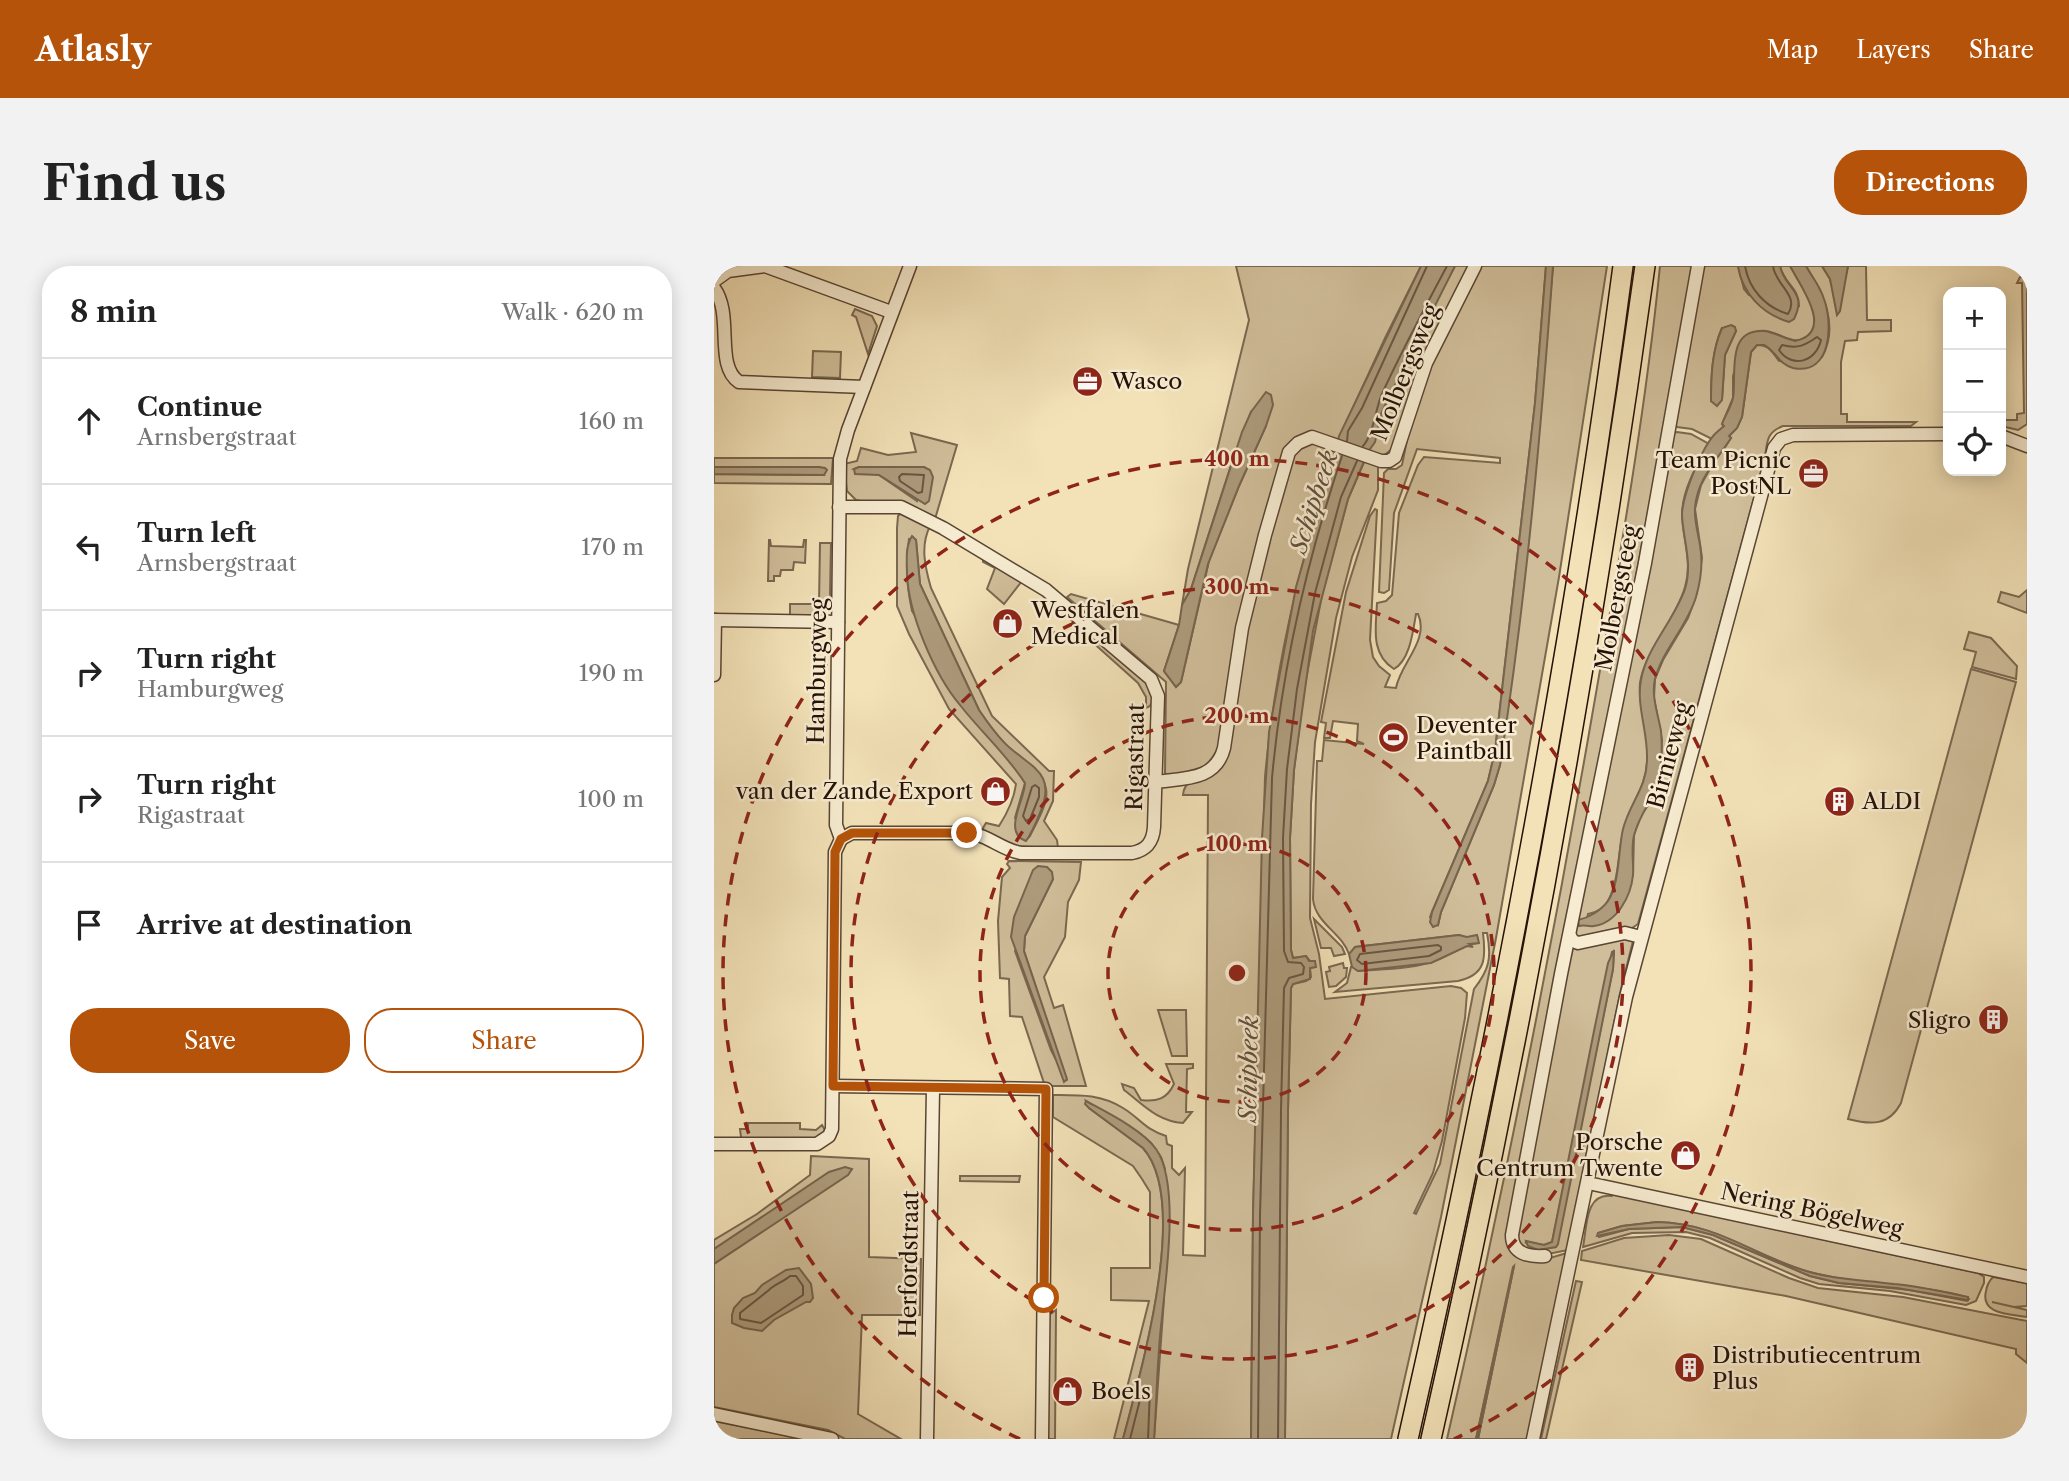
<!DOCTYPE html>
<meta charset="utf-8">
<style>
:root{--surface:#fff;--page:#f2f2f2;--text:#222;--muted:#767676;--line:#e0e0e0;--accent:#b45309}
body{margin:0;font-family:"Libre Caslon Text",serif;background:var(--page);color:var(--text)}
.controls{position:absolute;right:21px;top:21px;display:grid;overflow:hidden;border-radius:14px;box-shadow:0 4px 18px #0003}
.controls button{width:63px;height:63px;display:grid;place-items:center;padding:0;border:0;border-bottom:2px solid var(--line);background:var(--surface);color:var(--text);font:35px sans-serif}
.stop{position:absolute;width:21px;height:21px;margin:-16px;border:5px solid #b45309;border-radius:50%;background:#fff}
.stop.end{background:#b45309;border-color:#fff;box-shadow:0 2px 7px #0008}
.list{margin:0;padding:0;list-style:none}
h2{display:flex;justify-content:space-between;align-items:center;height:91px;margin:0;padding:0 28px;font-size:30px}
h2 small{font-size:23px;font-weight:400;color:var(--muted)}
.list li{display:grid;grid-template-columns:46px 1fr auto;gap:21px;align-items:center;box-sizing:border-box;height:126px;padding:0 28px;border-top:2px solid var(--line)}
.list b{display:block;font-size:26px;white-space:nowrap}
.list p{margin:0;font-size:23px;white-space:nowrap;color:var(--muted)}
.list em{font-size:23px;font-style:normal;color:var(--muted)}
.actions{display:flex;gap:14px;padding:21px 28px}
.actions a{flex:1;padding:16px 0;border:2px solid var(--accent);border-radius:28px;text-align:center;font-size:24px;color:var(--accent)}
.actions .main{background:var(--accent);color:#fff}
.icon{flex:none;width:38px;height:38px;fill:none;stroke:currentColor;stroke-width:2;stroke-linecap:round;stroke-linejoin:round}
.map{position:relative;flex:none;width:1313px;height:1173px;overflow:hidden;border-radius:28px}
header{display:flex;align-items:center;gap:42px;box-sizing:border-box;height:98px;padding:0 35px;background:var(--accent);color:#fff}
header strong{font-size:33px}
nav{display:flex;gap:38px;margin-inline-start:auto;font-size:24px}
.intro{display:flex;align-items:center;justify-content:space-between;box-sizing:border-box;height:168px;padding:0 42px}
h1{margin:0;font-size:49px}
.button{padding:18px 32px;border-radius:28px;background:var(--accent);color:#fff;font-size:24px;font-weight:700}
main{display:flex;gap:42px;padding:0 42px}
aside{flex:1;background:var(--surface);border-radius:28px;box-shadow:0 4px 18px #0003}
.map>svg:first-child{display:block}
.green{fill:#d0be9a;stroke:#7a6850;stroke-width:2;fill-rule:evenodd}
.water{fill:#ad9b7c;stroke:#77644d;stroke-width:2}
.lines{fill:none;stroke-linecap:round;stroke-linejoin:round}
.shore{stroke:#695642;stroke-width:2}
.minor-casing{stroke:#584533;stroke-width:15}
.highway-casing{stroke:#251107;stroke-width:22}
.minor{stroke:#f7ecd1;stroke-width:12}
.highway{stroke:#f3e2b8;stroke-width:19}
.route{stroke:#b45309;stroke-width:9}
.ring{fill:none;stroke:#8f2418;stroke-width:3.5;stroke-dasharray:12 9}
.labels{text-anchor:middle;stroke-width:5;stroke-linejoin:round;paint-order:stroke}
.street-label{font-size:23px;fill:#251107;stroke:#f7ecd1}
.poi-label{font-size:23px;fill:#251107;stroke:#f7ecd1;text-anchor:start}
.water-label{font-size:24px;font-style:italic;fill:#624f3c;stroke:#f7ecd1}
.centre{fill:#8f2418;stroke:#f7ecd1;stroke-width:3.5}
.ring-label{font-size:21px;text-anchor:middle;font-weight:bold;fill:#8f2418;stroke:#f7ecd1;stroke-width:5;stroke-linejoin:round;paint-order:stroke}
</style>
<header>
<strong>Atlasly</strong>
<nav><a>Map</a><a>Layers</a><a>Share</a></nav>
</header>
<div class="intro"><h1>Find us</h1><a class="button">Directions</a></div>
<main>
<aside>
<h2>8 min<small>Walk · 620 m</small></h2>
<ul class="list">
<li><svg class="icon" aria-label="ahead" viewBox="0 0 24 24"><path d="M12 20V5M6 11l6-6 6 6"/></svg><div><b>Continue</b><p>Arnsbergstraat</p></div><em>160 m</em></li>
<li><svg class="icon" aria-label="left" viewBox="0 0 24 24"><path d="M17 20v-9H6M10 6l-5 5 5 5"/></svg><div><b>Turn left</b><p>Arnsbergstraat</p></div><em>170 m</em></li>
<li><svg class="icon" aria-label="right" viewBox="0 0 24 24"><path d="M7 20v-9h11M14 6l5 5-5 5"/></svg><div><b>Turn right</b><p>Hamburgweg</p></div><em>190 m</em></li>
<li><svg class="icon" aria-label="right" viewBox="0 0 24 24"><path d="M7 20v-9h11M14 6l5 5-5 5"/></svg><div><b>Turn right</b><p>Rigastraat</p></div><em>100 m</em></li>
<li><svg class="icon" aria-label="arrive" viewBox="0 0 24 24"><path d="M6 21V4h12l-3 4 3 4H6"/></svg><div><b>Arrive at destination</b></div></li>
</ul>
<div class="actions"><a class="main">Save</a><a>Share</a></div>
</aside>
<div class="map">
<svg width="1313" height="1173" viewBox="0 0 1313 1173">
<rect width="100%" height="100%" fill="#f3e2b8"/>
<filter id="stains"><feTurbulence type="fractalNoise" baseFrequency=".00286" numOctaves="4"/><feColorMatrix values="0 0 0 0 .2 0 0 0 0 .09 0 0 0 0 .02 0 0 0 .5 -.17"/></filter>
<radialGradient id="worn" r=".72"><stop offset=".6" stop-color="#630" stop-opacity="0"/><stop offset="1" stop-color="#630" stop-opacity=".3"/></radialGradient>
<g class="green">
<path d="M522,0H707L672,70L624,174C597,168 584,160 568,188L529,337L508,475C493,505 488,504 456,510L451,507L452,416L353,331L357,328L465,359L450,405L462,421L467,416L495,295L525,220L552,160L537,146L519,193L477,323L468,339L474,303L535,54Z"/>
<path d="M741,0H757L678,183L669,190L654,186C665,171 666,152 673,136C691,89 717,44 741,0Z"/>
<path d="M764,0H832L821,137L781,485L774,515L718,646L716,651L724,659L727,646L780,519L786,499L818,238L839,0H893L845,311L782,672L727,951L677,1173H571L574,844L577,722L579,718L592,715L597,711L596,702L601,701L592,690L579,692L577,684L576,572L580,504L590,424L608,329L634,233L651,194L664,200V224L638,291L622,352L601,476L597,538L596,652L605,688L611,733L737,720L747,722L753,727L751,752L728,875L719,907L700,947L702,948L726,898L760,723C775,704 778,692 773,667H769C772,692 772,709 744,715L621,726L633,717L637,701H640L644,705C669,703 700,703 723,694C737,689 751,678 764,677L763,670L753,672L745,669L641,681L638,688H635C628,667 601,657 599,633L603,495H608L610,474L650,478L643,475L644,458L619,455L616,472H610L612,457L607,456L632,326L656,250L661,243L663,244L656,374L659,391L665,400L676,409L671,421L682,422C686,398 716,374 704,348H702C699,365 696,394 680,403C656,388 662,361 663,337L672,335L678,329L685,247L704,199L710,191L786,197V192L703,183L680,247L675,324L670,327L665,326L670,207L674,203H682L688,199L697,155L712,107Z"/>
<path d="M946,0H980L797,979L836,992L853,987L813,1173H764L800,1000L762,1173H733C788,933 836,693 878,450C904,301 931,151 946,0Z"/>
<path d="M987,0H1024L1030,23L1035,29L1085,40C1085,21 1070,18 1066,0H1077C1084,17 1097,31 1100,50C1101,56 1100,62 1097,66C1083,84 1068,67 1052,65C1044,64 1038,67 1031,71L1019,110V132L1008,158L1010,160L998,173L978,163L963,161L961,158ZM1008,62L1022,65L1011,89L1008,133L997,135C997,109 998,85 1008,62Z"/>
<path d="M1092,0H1108L1116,13L1119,24L1129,22L1134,0H1152L1153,54H1177V65L1144,66L1143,74L1131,75L1127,96V148H1133V156H1202L1197,160H1069C1050,167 1054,179 1050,195L1031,192L1010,183L1017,172L1015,170L1023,162L1028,151L1037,86L1043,79C1056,79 1058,86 1065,95L1108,91C1126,59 1108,27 1092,0Z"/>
<polygon points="1313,9 1313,158 1304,164 1287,160 1287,154 1303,154 1303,148 1310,147 1308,17 1303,17 1306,11"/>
<polygon points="141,43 158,50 163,60 154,88 142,51 138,49"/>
<polygon points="99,85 127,86 126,112 98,111"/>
<path d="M963,166L977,168L995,178C983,199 969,222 968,247C968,272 979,295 971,321C962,353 930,387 926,417C924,434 930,448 932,464C934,475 934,486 933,496C932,523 914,540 909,566C904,588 905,612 895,633C891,641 883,647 874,648L872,658L888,657L905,645L919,609L920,569L927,549L939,533L946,510L948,474L940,432L941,413L949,394L974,352L982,330L988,292L981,243L987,219L1006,185L1048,203L924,658L915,664L866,674L859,666L959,167Z"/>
<path d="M197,167L243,179L221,253L142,234L133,225L132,216H130V198L143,195L147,182L174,189L202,186ZM145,201H210L203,235L165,209L140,203Z"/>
<path d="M599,177L623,183C587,290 561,399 551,511L539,949L537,1173H440L450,1033L451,903L447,891L436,876L372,835L375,842L429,882C477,936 426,1108 409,1173H400L435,1035L397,1034V1002H436V926L428,913L419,900L339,851V829C366,829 386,828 409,842C427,853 430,863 452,870L453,878L458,880V902L465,909L471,902L469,989L491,990L494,529H469C470,512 489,510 503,505L533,357L576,195L582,185Z"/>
<polygon points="0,192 119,192 117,218 0,217 0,208 110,209 105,201 0,201"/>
<path d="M187,247L216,260C206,280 211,301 217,322L278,450L335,505H340L339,535L330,555L343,574L344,582L298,580L270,566L269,562L272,557L285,560C294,546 300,534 302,518L235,443L195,368L183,340V262L184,250ZM195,273L202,274L206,318L265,444C273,456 282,468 292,479C304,491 329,505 332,523C335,537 322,557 316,570L312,574L301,552L311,517L198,345C193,322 191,297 195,273Z"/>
<polygon points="55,274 56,274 57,280 89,281 90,274 92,274 91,297 80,296 79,304 67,304 66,310 60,310 60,315 54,315"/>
<path d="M106,277H117L116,328L118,333C115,355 93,351 76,352V338H105Z"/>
<polygon points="269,291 308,315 290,338 273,323 281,302 269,296"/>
<polygon points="1313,324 1313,347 1284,336 1287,326 1305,331"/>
<polygon points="369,362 434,416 439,434 436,440 432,442 432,431 424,417 366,365"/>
<polygon points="1255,366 1277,372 1303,400 1302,413 1258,401 1262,386 1250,383"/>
<path d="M1257,403L1302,416L1187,837C1175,860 1157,859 1134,853Z"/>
<path d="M295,595L367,596L365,614L354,636L351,671L330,711L340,742L349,739L372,820H331L308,751L296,750L295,713L286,712L284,655L288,611L296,602L293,598ZM339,613L311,670L310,685L353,815L337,784L301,685Z"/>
<polygon points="600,653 628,681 631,688 620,690 617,682 607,682"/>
<path d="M906,671L919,675L907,723L854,984L834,988L806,984L801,975L855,681ZM898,686H900L899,703L842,981L820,983L811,976L830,979L838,976Z"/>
<polygon points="629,697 630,702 633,702 632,711 622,720 615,721 612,706 616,705 615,701"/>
<polygon points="444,744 472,744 473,790 458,790"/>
<path d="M452,798H479V802L473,803L472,846H478L469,857C443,855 430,839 410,824L408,818L420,822L427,834C443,836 453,833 460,818Z"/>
<polygon points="34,857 86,857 86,863 102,864 108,859 112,866 102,873 30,874 27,871 26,863 34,863"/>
<polygon points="97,890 155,893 155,991 207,993 206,1049 148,1049 144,1148 187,1173 131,1173 114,1164 0,1141 0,974 43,948 96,909"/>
<polygon points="246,910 306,910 305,916 246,915"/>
<path d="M899,928L1264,1007L1270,1011V1017L1262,1035L1252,1039L1176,1025L1105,1018L1086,1012L996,972L972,966L918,967L869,981C873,961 871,926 898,930ZM943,956C1004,957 1040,991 1096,1006C1136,1017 1178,1017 1219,1024C1230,1026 1245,1027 1255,1033L1253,1035L1196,1024L1125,1017L1096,1010L999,969L968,961L915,963L885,971L884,967L908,960Z"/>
<polygon points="955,969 987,973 1075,1012 1104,1022 1189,1031 1313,1055 1313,1097 1302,1088 1302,1083 1072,1030 867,994 868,985 910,972"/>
<path d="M1279,1011L1313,1017V1040L1300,1041L1278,1036L1313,1044V1051C1297,1048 1266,1049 1272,1025C1273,1019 1275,1015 1279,1011Z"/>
<polygon points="862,1015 868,1016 832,1173 827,1173"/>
<polygon points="342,1044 341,1173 334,1173 335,1049"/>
<polygon points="0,1155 90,1173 0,1173"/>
</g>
<g class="water">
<polygon points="707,0 741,0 673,135 667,148 661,176 654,186 634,233 599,365 580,504 576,572 577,684 579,692 592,690 595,695 601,695 602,701 596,702 596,713 579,718 577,722 574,844 571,1173 537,1173 539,949 548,572 555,466 582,321 625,170"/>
<path d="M832,0H839C827,166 812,334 786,499L780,519L727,646L724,659L719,661L716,656L718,646L774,515L781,485L821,137Z"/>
<path d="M1024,0H1066C1071,24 1094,25 1080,53L1075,56C1048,48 1028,27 1024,0Z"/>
<path d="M1076,0H1092C1098,11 1106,20 1110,33C1119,57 1118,110 1079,102C1064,98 1062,85 1050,79H1043L1037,86L1028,151L1023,162L1015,170L1017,172C1003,194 983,213 981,242C980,254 984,267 986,279C989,296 987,314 982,331C973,361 949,383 941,413C937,430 944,448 947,465C948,476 948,487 947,497C946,528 929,540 921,566C916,580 920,594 919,609C917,630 903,657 880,660C873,661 871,658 865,660L864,654C874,652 887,645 894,635C906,617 904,584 909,563C916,536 933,522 933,493C934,466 922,439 927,414C933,380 960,355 971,323C979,297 969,274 968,249C968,230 989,178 1003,166C1005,164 1008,162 1010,160L1008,158C1011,150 1017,141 1019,132C1023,111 1011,63 1049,65C1059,65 1071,73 1081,75C1122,67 1086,19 1076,0Z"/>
<polygon points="1108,0 1134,0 1126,45 1123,49 1116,13"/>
<path d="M1017,59L1021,61L1022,65L1011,89L1008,134L1003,140L997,135C997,109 998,85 1008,62Z"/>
<polygon points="552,126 557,129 559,139 552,160 525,220 494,298 467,416 462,421 450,405 465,359 468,339 477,323 528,166 537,146"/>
<polygon points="0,201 105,201 111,202 113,204 110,209 0,208"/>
<polygon points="145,201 210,201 216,204 219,211 215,235 211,238 165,209 141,208 140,203"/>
<path d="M198,270L202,274L206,318L265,444C274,457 283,471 296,482C321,503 342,509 326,547C322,557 318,567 312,575C288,567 311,533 311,517C293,489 267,466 246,439C220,408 194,347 193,307C193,295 191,281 198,270Z"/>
<polygon points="324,600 333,601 338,606 339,613 311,670 310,685 353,813 350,816 297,671 300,651 319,604"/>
<polygon points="745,669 753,671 763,669 765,677 755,678 759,681 753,680 717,697 644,705 638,701 635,688 641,681"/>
<polygon points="900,684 899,703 844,978 842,981 824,984 814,980 812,975 830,979 838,976 880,765 894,697"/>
<path d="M372,835C392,846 429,864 442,883C466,917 452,1010 448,1051C443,1091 443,1132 440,1173H409C426,1108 477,936 429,882L375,842L371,838Z"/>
<polygon points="131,901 138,903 134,909 0,998 0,983 115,906"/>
<path d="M943,956C1004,957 1040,990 1095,1006C1123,1014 1151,1014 1180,1018C1205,1020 1230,1026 1254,1031V1034L1183,1022L1125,1017L1096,1010L999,969L968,961L915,963L883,970L884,967L908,960Z"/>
<polygon points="800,1000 764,1173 762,1173 799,1001"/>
<polygon points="85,1002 97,1018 99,1032 96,1036 92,1036 60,1054 48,1065 30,1062 18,1057 18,1049 20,1042 29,1032 41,1027 48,1019 72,1004"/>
</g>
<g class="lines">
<g class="shore">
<path d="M1031,0C1035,23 1051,41 1074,48C1086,29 1061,19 1059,0"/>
<path d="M1103,71L1107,74C1102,96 1078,103 1065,84L1068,79C1084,83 1090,80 1103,71Z"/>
<polyline points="633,175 634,165 648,142 713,0"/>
<path d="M649,180C659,169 661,146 667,130C687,86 710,43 733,0"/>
<polygon points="188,208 210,209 208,226 204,227 186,215 185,211"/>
<polygon points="321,519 325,522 325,531 316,553 312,555 309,550 318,521"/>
<polygon points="724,679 727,681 727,684 715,690 648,698 643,694 646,688"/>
<path d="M76,1010H82L89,1020V1029L47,1057L26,1053V1047C36,1039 45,1032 55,1024C61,1018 69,1016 76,1010Z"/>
<polyline points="416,1173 429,1122 433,1119 436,1123 434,1173"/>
<path d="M544,1173L546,949L558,512C568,402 593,294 628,190"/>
<polyline points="564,1173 567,844 570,722 575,712 589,708 590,701 587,697 574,696 570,685 569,572 573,503 583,423 601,327 627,231 643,195"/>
</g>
<defs>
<g id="minor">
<polyline points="0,15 14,5 51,0 177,46"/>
<path d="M0,22C20,49 0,99 25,116L150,121"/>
<polyline points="1287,170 1313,180"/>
<path d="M125,241H187L229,262L332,324L437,413L444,430L440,561C439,576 433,584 418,587H307C287,584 274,568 253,567H138L127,573"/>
<polyline points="0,354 124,356"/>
<polyline points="0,409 1,354"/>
<path d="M441,516C469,512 502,515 510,482L528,362L551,269L575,186L584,177L598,171L667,195H675L681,191L712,97L761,0"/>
<polyline points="127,573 122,559 126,193 134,164 196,0"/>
<polyline points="856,670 859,675 864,677 911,667 927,671"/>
<polyline points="119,820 332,823 328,1173"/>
<polyline points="0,878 103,878 115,870 118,863 121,586 127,573"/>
<polyline points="874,917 1313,1011"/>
<path d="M831,990C815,991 798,988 798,969L847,708L931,297L984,0"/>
<polyline points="0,1148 118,1173"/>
<polyline points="213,1173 219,823"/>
<polyline points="819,1173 912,731 1060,182 1067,173 1079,169 1234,168"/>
</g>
<g id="highway">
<path d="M694,1173C782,786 857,394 909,0"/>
<path d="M717,1173C805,785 876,394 931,0"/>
</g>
</defs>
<use href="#minor" class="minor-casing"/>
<use href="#highway" class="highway-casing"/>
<use href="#minor" class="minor"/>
<use href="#highway" class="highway"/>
</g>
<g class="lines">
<polyline class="route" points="253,567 138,567 127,573 121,586 119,820 332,823 330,1032"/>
</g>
<g class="ring">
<circle cx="523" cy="707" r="129"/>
<circle cx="523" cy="707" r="257"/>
<circle cx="523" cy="707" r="386"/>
<path d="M306 1173A514 514 0 1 1 740 1173"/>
</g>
<defs>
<symbol id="office-disc" viewBox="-11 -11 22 22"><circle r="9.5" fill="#8f2418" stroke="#f7ecd1"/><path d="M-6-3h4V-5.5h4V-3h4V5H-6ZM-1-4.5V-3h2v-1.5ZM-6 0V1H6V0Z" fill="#fff"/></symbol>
<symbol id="shop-disc" viewBox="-11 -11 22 22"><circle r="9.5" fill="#8f2418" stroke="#f7ecd1"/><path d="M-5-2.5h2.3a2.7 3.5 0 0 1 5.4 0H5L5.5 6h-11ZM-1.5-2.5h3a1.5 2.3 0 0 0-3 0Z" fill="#fff"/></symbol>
<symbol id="stadium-disc" viewBox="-11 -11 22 22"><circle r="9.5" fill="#8f2418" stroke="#f7ecd1"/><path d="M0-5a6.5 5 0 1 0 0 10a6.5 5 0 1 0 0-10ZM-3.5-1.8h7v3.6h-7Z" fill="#fff"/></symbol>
<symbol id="building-disc" viewBox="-11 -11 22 22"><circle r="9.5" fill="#8f2418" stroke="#f7ecd1"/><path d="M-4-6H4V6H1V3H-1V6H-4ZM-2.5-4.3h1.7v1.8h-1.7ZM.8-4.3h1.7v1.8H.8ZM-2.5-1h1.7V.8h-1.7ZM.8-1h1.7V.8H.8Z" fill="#fff"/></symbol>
</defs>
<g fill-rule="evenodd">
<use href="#office-disc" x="356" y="98" width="35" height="35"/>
<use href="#office-disc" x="1082" y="190" width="35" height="35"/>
<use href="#shop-disc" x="276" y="340" width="35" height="35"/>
<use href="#stadium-disc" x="662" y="454" width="35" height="35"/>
<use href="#shop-disc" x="264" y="508" width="35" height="35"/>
<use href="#building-disc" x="1108" y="518" width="35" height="35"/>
<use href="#building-disc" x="1262" y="736" width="35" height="35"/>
<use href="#shop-disc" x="954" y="872" width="35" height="35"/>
<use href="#building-disc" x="958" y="1084" width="35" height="35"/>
<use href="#shop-disc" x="336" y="1108" width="35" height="35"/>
</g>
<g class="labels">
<g class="street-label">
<text transform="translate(691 106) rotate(-68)" y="8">Molbergsweg</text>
<text transform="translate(903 332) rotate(-79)" y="8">Molbergsteeg</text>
<text transform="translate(103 405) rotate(-89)" y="8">Hamburgweg</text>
<text transform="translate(955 489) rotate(-75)" y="8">Birnieweg</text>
<text transform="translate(421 491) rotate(-89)" y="8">Rigastraat</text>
<text transform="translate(1098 944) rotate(12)" y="8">Nering Bögelweg</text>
<text transform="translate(195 998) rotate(-89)" y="8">Herfordstraat</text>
</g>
<g class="poi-label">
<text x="397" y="123">Wasco</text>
<text x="1077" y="202" text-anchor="end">Team Picnic<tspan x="1077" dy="26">PostNL</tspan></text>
<text x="317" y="352">Westfalen<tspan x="317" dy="26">Medical</tspan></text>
<text x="702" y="467">Deventer<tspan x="702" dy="26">Paintball</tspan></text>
<text x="259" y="533" text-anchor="end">van der Zande Export</text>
<text x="1148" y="543">ALDI</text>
<text x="1257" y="762" text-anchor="end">Sligro</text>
<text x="949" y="884" text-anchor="end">Porsche<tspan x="949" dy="26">Centrum Twente</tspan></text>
<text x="998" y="1097">Distributiecentrum<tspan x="998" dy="26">Plus</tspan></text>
<text x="377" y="1133">Boels</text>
</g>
<g class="water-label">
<text transform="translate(600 236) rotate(-72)" y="8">Schipbeek</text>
<text transform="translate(535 803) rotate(-89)" y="8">Schipbeek</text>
</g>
</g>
<circle cx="523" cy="707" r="10" class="centre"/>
<g class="ring-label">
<text x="523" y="200">400 m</text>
<text x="523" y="328">300 m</text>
<text x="523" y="457">200 m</text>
<text x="523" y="585">100 m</text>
</g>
<rect width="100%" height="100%" filter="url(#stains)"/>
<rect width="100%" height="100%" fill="url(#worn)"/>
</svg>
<div class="controls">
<button>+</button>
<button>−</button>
<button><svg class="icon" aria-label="locate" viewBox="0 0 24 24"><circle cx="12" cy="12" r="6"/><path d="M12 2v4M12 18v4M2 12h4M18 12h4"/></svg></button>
</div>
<div class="stop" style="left:330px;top:1032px"></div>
<div class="stop end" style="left:253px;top:567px"></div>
</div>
</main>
